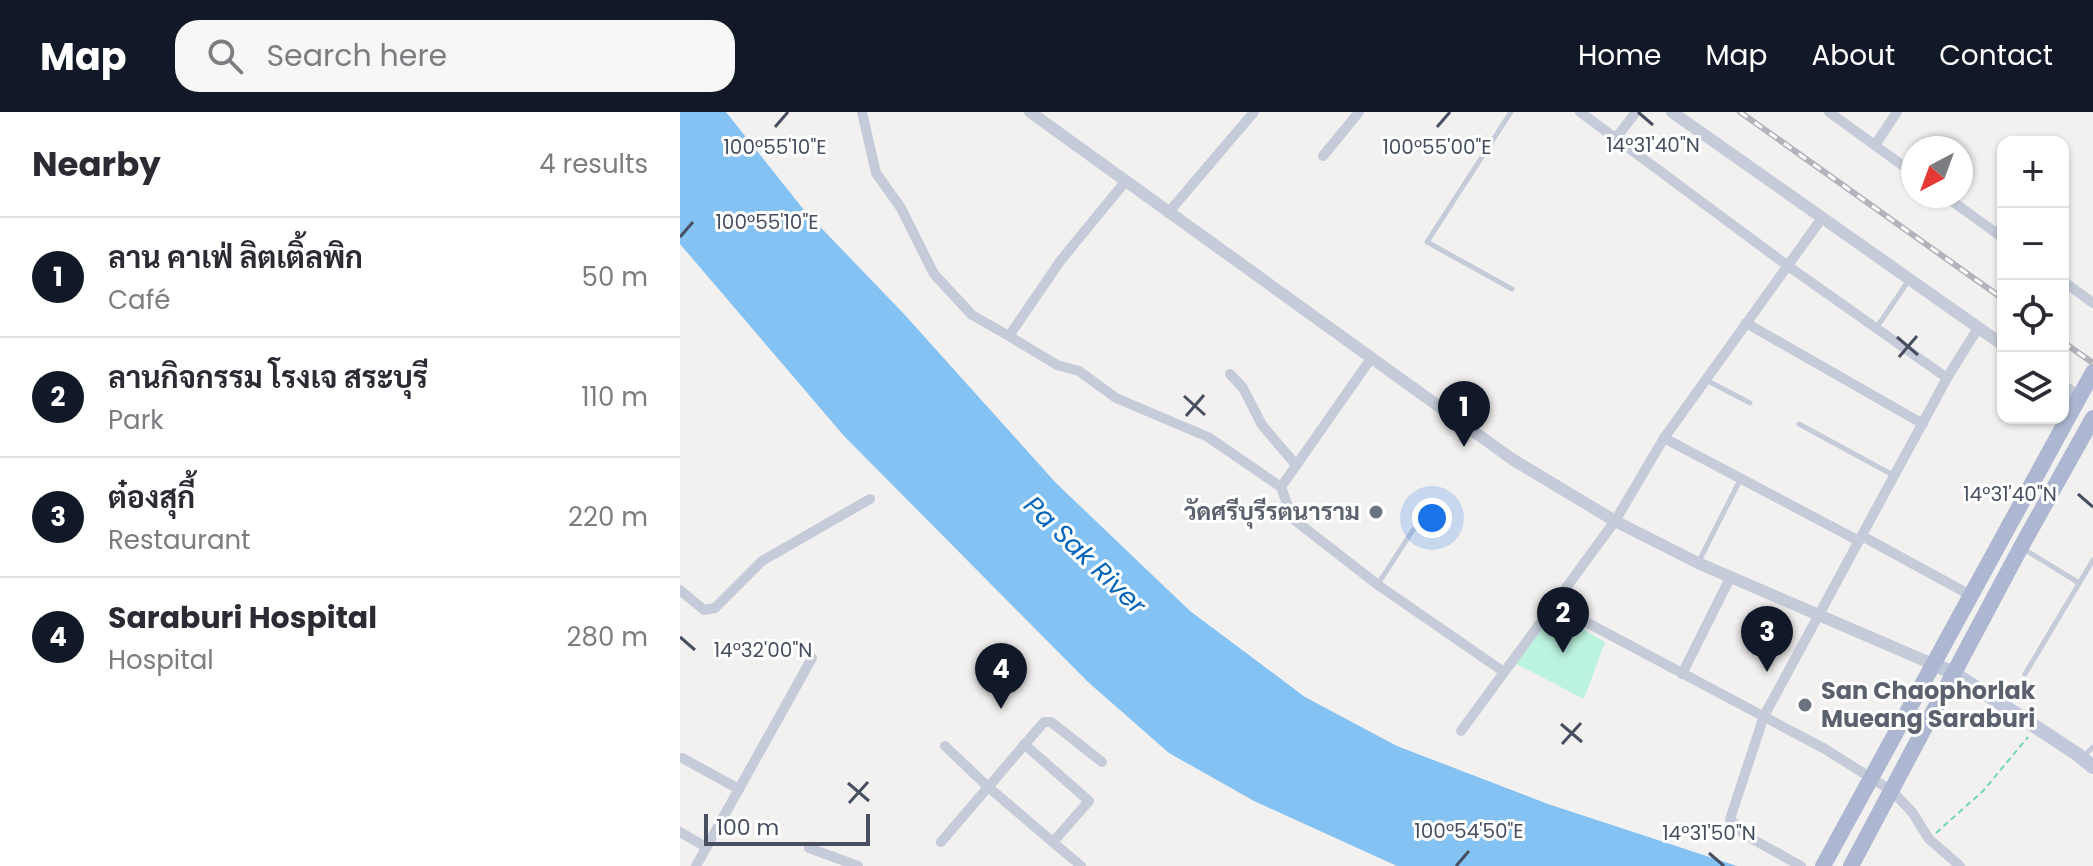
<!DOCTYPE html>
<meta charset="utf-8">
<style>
:root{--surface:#fff;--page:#f7f7f7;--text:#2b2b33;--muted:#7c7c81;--line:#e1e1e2;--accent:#111827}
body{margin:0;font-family:Poppins,Sarabun,sans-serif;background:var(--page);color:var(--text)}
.controls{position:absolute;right:24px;top:24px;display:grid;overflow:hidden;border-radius:16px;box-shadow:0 2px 6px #0004}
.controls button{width:72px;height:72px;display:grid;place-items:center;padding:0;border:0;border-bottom:2px solid var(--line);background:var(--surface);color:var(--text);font:40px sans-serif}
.compass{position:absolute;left:1221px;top:24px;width:72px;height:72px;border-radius:50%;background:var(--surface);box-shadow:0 2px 6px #0004;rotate:221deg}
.scale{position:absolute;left:24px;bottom:20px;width:166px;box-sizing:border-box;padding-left:8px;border:4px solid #464e60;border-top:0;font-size:22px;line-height:28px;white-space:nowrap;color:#464e60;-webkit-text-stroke:6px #fff;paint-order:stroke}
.you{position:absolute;left:752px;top:406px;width:28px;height:28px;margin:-20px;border:6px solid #fff;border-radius:50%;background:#1a73e8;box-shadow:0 0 0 12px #1a73e833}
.badge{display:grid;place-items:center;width:52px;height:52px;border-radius:50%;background:var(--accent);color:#fff;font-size:26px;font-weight:700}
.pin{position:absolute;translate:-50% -66px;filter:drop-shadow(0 2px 4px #0008)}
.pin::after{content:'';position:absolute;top:42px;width:28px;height:24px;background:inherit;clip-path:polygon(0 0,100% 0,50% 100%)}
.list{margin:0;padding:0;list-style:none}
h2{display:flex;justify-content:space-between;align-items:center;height:104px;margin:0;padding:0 32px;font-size:34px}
h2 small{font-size:26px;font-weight:400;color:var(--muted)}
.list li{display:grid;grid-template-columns:52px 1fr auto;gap:24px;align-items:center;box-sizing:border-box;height:120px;padding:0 32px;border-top:2px solid var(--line)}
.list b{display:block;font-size:30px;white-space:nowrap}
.list p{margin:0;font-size:26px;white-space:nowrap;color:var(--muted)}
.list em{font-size:26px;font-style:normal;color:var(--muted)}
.icon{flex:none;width:44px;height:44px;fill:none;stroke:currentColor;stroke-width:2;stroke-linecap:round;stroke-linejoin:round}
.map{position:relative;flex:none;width:1413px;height:754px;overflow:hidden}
header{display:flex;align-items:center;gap:48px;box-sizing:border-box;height:112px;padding:0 40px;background:var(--accent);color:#fff}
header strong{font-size:38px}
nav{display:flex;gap:44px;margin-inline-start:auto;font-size:28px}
.search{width:560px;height:72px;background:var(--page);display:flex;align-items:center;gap:20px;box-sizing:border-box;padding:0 28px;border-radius:24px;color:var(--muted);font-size:30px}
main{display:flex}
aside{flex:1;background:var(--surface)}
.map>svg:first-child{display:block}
.green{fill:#bcf3df}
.water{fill:#85c2f4}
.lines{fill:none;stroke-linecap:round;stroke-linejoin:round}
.path{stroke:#71d5bc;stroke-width:2;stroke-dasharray:6 4;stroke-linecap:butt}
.service{stroke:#c6cbd9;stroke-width:5}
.minor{stroke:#c6cbd9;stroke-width:10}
.tertiary{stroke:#c6cbd9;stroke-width:12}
.secondary{stroke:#c2c8db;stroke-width:14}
.primary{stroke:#aeb7d1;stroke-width:16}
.rail-casing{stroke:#b2b3bb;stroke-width:6}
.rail{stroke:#fff;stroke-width:3;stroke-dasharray:9;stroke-linecap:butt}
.ticks{fill:none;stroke:#464e60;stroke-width:3}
.worship-dot{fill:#6b7280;stroke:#fff;stroke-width:3}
.labels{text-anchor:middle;stroke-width:6;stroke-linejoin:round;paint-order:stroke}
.worship-label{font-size:24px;font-weight:bold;fill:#5b616d;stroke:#fff;text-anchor:end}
.water-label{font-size:26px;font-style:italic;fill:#0065b9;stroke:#fff}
.ticks-label{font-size:20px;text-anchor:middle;fill:#464e60;stroke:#fff;stroke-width:6;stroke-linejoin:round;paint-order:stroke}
</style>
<header>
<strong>Map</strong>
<div class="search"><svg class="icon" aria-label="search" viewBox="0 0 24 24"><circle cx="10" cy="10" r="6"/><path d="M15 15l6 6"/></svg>Search here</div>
<nav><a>Home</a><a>Map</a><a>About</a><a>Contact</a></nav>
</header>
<main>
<aside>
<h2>Nearby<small>4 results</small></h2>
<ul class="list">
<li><span class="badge">1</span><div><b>ลาน คาเฟ่ ลิตเติ้ลพิก</b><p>Café</p></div><em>50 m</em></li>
<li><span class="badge">2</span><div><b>ลานกิจกรรม โรงเจ สระบุรี</b><p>Park</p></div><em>110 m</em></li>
<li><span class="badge">3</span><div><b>ต๋องสุกี้</b><p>Restaurant</p></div><em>220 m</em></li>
<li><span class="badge">4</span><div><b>Saraburi Hospital</b><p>Hospital</p></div><em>280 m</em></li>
</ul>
</aside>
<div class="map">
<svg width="1413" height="754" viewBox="0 0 1413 754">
<rect width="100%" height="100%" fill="#f3f1f0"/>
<polygon class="green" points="874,500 925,530 904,587 836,552"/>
<polygon class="water" points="0,0 46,0 124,98 224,202 376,371 510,499 625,585 717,634 868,692 1057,754 717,754 574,689 489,641 408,570 164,324 0,132"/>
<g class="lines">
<polyline class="path" points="1256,721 1303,679 1348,625"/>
<g class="service">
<polyline points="831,0 747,130 832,177"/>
<polyline points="1197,215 1229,168"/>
<polyline points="1026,268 1070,291"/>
<polyline points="1119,312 1213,363"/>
<polyline points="1342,436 1399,471"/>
<polyline points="1018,451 1060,368"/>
<polyline points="698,472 733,418 766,401"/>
<polyline points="1345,562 1413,448"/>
<polyline points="1403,645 1413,635"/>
</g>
<g class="minor">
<polyline points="182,0 196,61 221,96 254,162 292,203 329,224"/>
<polyline points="900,0 1108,154 1267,266"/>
<polyline points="1149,0 1233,61"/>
<polyline points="936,26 956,0"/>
<polyline points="1195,33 1217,0"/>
<polyline points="643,44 679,0"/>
<polyline points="445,70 381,148 329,224 377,253 399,259 436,286 528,325 601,375"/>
<polyline points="1265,84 1323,126"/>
<polyline points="488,101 574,0"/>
<polyline points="1383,169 1413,191"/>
<polyline points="1066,211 1243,312"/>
<polyline points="692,245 601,375 612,406 698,473 824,560"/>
<polyline points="550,262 563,276 582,313 616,353"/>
<polyline points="984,326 1179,429"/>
<polyline points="1182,424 1292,484"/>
<polyline points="0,478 24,498 35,496 82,449 190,387"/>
<polyline points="872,492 1145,637 1212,679 1232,700 1249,727 1280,754"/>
<polyline points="1002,562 1050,466"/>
<polyline points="781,619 935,409 984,326 1142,106"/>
<polyline points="344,632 409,689 373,730"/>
<polyline points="265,634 307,674 401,754"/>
<polyline points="2,646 59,677"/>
<polyline points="0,720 26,735"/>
<polyline points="261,730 364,610 371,610 422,650"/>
<polyline points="129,736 178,754"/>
<polyline points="16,754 132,546"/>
<polyline points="1121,754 1065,723 1050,707 1084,604 1267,266 1298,216"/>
</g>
<g class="tertiary">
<polyline points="350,0 832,347 935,409 1018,451 1255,553"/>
<polyline points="992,0 1323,233"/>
<polyline points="1383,274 1399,285"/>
</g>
<polyline class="secondary" points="1255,553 1274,561 1397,642 1413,655"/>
<g class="primary">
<polyline points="1143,754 1413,260"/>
<polyline points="1171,754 1341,435 1413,306"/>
</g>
<defs>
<g id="rail">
<polyline points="1060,0 1323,187"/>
<polyline points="1383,230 1413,251"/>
</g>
</defs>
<use href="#rail" class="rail-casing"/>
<use href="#rail" class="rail"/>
</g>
<path class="ticks" d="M958,0L973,13M95,15L108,0M757,15L770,0M0,125L13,110M1217,225L1238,243M1219,245L1237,224M504,284L525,303M506,304L524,283M1398,382L1413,395M0,525L15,538M881,612L902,630M882,632L901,611M168,671L189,689M169,691L188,670M1029,741L1044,754M776,754L789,739"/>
<g class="worship-dot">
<circle cx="696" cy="400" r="8"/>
<circle cx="1125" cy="593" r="8"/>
</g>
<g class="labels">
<g class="worship-label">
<text x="680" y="408">วัดศรีบุรีรตนาราม</text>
<text x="1141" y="587" text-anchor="start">San Chaophorlak<tspan x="1141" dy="28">Mueang Saraburi</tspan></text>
</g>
<g class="water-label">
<text transform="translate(405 443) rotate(44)" y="9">Pa Sak River</text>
</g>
</g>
<g class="ticks-label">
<text x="973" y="40">14°31'40"N</text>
<text x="95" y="42">100°55'10"E</text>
<text x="757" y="42">100°55'00"E</text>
<text x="87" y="117">100°55'10"E</text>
<text x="1330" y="389">14°31'40"N</text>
<text x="83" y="545">14°32'00"N</text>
<text x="789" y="726">100°54'50"E</text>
<text x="1029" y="728">14°31'50"N</text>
</g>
</svg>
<div class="controls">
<button>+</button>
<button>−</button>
<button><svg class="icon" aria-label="locate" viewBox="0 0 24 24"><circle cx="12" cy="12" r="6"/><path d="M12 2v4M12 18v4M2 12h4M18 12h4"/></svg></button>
<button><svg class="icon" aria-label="layers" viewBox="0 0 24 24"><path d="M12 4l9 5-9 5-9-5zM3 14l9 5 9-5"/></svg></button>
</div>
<svg class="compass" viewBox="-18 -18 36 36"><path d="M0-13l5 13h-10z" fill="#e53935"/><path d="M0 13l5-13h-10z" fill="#7c7c81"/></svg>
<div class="scale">100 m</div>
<div class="you"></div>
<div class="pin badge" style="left:784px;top:335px">1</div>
<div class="pin badge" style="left:883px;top:541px">2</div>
<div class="pin badge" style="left:1087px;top:560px">3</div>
<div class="pin badge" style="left:321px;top:597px">4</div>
</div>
</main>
